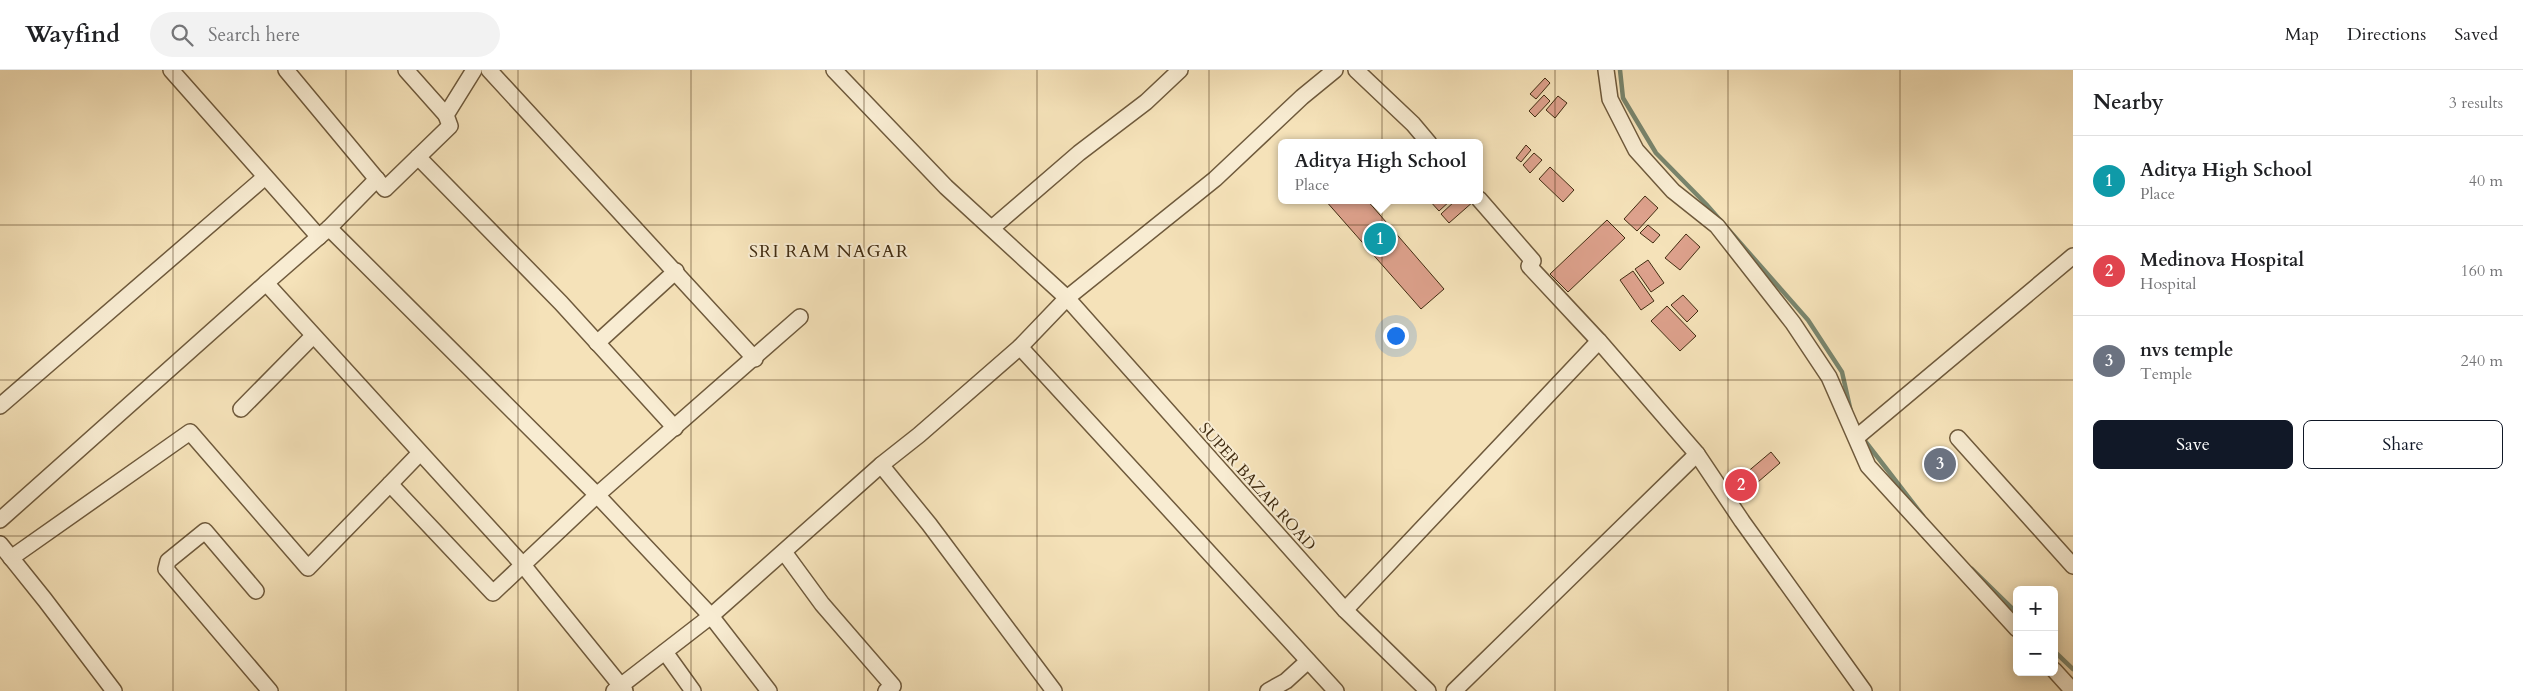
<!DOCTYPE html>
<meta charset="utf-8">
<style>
:root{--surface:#fff;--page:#f2f2f2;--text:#202124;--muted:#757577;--line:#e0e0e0;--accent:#111827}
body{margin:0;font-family:Cardo,serif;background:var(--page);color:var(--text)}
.controls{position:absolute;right:15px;bottom:15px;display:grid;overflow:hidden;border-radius:8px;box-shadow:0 2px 12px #0003}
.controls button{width:45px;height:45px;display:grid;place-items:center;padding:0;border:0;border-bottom:1px solid var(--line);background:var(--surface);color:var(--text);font:25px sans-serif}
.you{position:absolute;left:1395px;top:265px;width:18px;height:18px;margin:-12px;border:4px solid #fff;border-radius:50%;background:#1a73e8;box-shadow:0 0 0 8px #1a73e833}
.badge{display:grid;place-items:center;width:32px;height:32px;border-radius:50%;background:var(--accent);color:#fff;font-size:16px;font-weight:700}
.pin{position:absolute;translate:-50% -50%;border:2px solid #fff;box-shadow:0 1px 5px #0006}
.popup{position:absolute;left:1278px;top:69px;width:205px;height:65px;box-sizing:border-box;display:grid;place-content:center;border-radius:8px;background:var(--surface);filter:drop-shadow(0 1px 4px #0005);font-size:16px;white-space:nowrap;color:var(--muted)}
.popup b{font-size:19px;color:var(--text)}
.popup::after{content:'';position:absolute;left:50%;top:100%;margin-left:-10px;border:10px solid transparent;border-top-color:var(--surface)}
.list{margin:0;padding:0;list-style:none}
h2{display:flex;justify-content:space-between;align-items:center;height:65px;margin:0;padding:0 20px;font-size:21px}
h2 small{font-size:16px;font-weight:400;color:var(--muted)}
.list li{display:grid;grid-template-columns:32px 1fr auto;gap:15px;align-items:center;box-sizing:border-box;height:90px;padding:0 20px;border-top:1px solid var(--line)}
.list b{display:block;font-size:19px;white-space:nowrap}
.list p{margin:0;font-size:16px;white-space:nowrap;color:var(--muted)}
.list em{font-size:16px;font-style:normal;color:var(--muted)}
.actions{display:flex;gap:10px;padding:15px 20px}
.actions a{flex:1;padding:11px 0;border:1px solid var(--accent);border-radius:8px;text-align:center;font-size:18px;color:var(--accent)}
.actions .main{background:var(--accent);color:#fff}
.icon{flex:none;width:28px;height:28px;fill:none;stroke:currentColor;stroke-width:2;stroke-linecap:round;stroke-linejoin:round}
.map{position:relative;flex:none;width:2073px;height:621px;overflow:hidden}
header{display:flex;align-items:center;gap:30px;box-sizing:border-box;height:70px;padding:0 25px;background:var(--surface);border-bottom:1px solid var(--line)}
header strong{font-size:24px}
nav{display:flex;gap:28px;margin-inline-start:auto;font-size:18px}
.search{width:350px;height:45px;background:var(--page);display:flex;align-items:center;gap:12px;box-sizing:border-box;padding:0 18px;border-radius:28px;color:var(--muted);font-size:19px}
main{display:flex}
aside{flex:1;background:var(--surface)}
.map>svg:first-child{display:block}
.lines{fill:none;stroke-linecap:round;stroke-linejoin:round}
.stream{stroke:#79856d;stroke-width:4.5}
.building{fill:#dda18c;stroke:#422d12}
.minor-casing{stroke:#6f5a3c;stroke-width:18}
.minor{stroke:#f8ecd2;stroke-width:15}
.grid{fill:none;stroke:#422d12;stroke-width:1;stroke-opacity:0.55}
.labels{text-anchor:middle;stroke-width:4;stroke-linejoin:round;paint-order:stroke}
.street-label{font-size:16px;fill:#422d12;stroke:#f8ecd2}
.neighbourhood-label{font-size:18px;letter-spacing:1px;fill:#422d12;stroke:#f8ecd2}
</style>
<header>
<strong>Wayfind</strong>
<div class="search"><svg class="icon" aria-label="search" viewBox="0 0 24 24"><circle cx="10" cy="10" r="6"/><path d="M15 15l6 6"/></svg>Search here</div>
<nav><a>Map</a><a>Directions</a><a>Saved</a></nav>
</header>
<main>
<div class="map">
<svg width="2073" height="621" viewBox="0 0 2073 621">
<rect width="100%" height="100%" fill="#f5e2b9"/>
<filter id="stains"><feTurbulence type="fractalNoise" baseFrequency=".004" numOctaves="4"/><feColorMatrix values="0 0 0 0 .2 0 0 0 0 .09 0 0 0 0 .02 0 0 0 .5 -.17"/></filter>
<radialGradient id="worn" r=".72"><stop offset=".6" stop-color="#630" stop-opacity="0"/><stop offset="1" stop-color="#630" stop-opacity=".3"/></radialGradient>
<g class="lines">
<g class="stream">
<polyline points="1620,0 1623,28 1656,83 1706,134 1808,250 1842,302 1851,342"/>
<polyline points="1865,371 1923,446"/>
<polyline points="1972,499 2017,543"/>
<polyline points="2054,581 2073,599"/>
</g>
</g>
<g class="building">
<polygon points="1545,8 1550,13 1536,29 1530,24"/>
<polygon points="1544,25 1550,31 1535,47 1529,41"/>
<polygon points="1558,26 1567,33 1555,48 1546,40"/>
<polygon points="1526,75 1531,80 1521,92 1516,88"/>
<polygon points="1534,83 1542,90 1530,103 1523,95"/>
<polygon points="1550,97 1574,120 1563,132 1539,109"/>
<polygon points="1645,126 1658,138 1637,161 1624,149"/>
<polygon points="1325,130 1367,130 1444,219 1421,239"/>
<polygon points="1429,130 1451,130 1439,141"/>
<polygon points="1456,130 1474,131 1449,153 1441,144"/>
<polygon points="1607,150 1625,168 1568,222 1550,204"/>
<polygon points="1648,155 1660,165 1653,173 1640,163"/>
<polygon points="1686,164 1700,177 1680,200 1665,188"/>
<polygon points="1648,190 1664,213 1651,222 1635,199"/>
<polygon points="1633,201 1654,231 1641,240 1620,210"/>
<polygon points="1683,225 1698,241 1687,252 1671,235"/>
<polygon points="1667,236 1696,266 1680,281 1651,251"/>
<polygon points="1771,382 1780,393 1736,431 1726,420"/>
</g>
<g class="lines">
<defs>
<g id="minor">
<polyline points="171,0 319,167"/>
<polyline points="286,0 385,119 418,87 561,233 675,358"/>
<polyline points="406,0 446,45"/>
<polyline points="489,0 755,289"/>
<polyline points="834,0 946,117 1067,228 1345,540 1428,621"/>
<polyline points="1356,0 1413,54 1429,73"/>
<polyline points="1606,0 1610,29 1636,80 1673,121 1717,156 1793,253 1829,307 1868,396 2017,559"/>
<polyline points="418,87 450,56 446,45 474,0"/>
<polyline points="1479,129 1533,191 1529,196 1599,271 1697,384 1742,451 1864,621"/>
<polyline points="329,158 377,109"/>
<polyline points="992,158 1079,83 1146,32 1180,0"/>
<polyline points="266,213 329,158 597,425 711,546 769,621"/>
<polyline points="597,273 676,201"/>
<polyline points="1020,277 1336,621"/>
<polyline points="0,336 265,107"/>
<polyline points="241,339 313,266"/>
<polyline points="1857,367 2073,186"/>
<polyline points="1958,368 2073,496"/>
<polyline points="881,395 929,454 1054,621"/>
<polyline points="390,414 419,384"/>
<polyline points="0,450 266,213 523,495 625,621"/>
<polyline points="0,474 45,530 114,621"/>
<polyline points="784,482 822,534 893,616 886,621"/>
<polyline points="11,488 190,362 308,498 390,414 493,523 597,425 800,247"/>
<polyline points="256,521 205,461 168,491 166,499 270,621"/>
<polyline points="1345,540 1599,271"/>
<polyline points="665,582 693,621"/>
<polyline points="2054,600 2073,621"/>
<polyline points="614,621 711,546 881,395 919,365 1020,277 1067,228 1215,109 1302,27 1335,0"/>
<polyline points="1268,621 1286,611 1308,591"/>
<polyline points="1454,621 1697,384"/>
</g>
</defs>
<use href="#minor" class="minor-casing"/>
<use href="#minor" class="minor"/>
</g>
<path class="grid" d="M173,0V621M346,0V621M518,0V621M691,0V621M864,0V621M1037,0V621M1209,0V621M1382,0V621M1555,0V621M1728,0V621M1900,0V621M0,155H2073M0,310H2073M0,466H2073"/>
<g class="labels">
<g class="street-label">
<text transform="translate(1258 416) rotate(48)" y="6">SUPER BAZAR ROAD</text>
</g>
<g class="neighbourhood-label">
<text x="829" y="187">SRI RAM NAGAR</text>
</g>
</g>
<rect width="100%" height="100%" filter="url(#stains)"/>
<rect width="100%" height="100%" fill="url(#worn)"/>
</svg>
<div class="controls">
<button>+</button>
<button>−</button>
</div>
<div class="you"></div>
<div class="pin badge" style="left:1380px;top:169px;background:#0f9aa8">1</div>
<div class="popup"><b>Aditya High School</b>Place</div>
<div class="pin badge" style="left:1741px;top:415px;background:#e0444e">2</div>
<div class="pin badge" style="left:1940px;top:394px;background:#6b7280">3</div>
</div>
<aside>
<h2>Nearby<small>3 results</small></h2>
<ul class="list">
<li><span class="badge" style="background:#0f9aa8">1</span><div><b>Aditya High School</b><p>Place</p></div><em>40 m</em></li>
<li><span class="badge" style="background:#e0444e">2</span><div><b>Medinova Hospital</b><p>Hospital</p></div><em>160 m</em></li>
<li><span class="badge" style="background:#6b7280">3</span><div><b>nvs temple</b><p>Temple</p></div><em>240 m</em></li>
</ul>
<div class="actions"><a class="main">Save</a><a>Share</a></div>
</aside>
</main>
